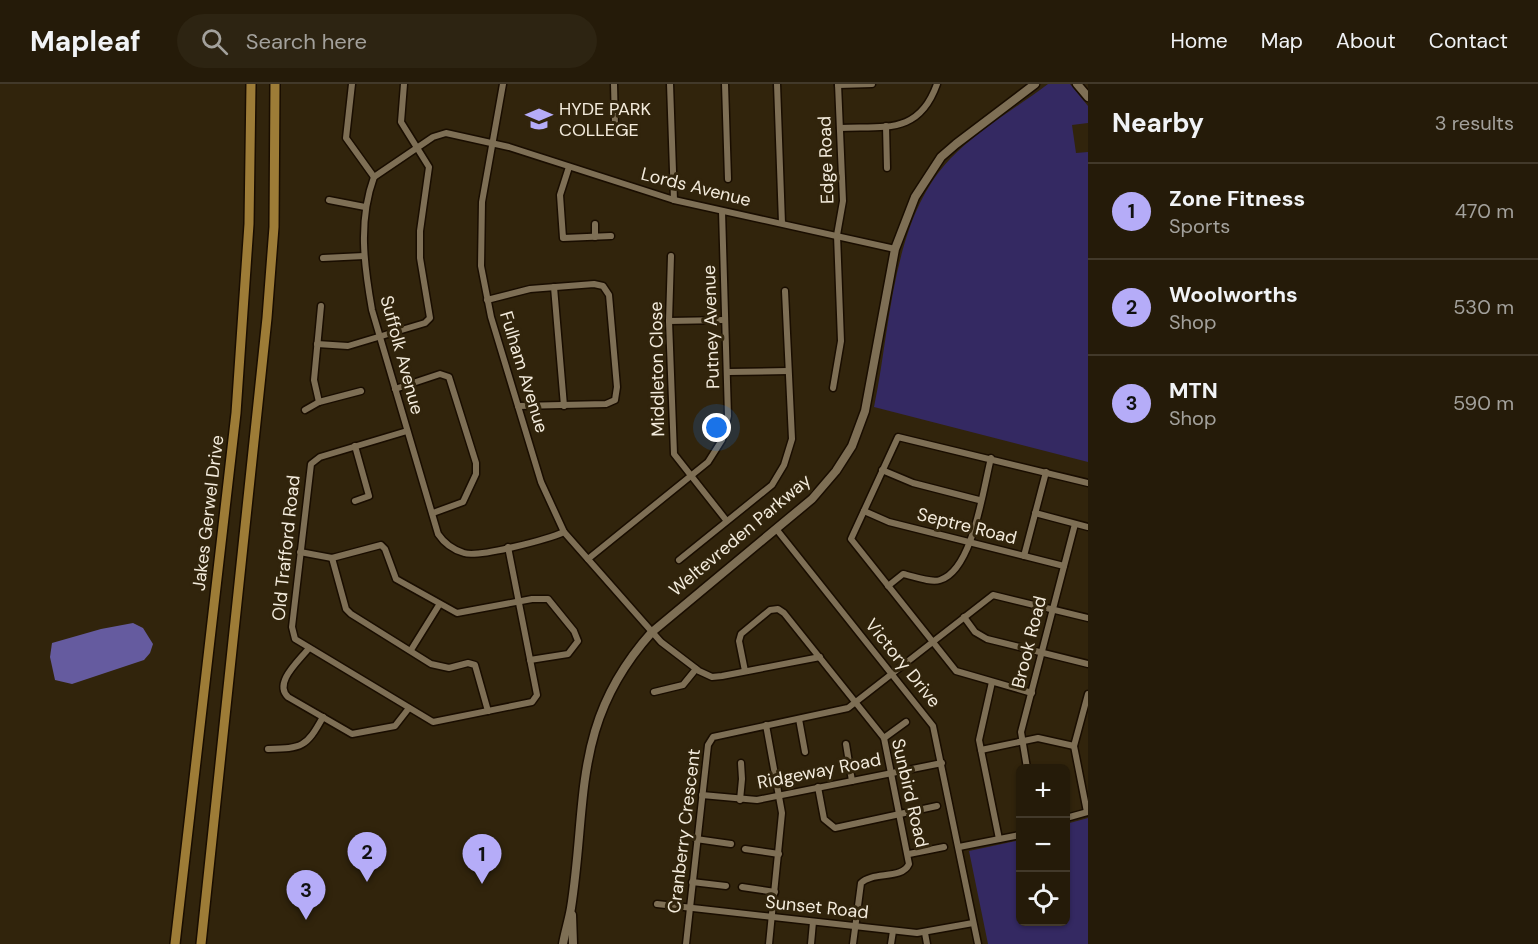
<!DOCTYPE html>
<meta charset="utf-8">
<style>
:root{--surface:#251b09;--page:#2d2412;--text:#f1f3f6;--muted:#a3a19c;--line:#42392a;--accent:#b5acf8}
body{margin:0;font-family:"DM Sans",sans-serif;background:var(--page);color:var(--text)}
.controls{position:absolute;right:18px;bottom:18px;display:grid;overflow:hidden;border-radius:9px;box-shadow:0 2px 4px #0004}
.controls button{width:54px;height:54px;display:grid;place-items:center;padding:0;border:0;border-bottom:2px solid var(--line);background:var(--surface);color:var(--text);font:30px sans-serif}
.you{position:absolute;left:717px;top:344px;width:21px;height:21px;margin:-15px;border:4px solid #fff;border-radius:50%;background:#1a73e8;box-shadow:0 0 0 9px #1a73e833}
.badge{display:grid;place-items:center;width:39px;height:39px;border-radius:50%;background:var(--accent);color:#111;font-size:20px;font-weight:700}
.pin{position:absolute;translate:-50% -50px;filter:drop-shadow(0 2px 3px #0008)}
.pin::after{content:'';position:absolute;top:32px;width:21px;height:18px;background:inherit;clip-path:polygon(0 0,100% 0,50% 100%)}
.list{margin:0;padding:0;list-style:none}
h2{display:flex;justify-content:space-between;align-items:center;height:78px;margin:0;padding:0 24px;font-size:26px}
h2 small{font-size:20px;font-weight:400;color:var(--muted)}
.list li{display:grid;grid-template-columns:39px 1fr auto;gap:18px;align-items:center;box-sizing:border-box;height:96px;padding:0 24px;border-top:2px solid var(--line)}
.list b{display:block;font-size:22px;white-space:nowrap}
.list p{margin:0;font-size:20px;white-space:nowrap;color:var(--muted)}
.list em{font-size:20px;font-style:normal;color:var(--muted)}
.icon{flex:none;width:33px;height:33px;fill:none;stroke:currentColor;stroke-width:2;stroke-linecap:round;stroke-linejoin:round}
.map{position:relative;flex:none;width:1088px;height:860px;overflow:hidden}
header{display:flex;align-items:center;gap:36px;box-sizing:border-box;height:84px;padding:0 30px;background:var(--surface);border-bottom:2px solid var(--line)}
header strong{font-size:28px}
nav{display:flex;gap:33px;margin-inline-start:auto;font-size:21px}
.search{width:420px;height:54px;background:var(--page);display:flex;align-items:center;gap:15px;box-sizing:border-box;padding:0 21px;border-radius:33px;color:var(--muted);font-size:22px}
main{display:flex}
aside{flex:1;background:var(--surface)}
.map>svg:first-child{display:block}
.green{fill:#342962}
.water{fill:#655b9f}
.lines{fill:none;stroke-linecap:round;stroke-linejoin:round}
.street-casing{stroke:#190d00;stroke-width:9}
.secondary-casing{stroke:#190d00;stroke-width:11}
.primary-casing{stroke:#190d00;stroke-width:12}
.street{stroke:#7e6f55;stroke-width:6}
.secondary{stroke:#7e6f55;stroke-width:8}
.primary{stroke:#9d7c37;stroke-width:9}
.labels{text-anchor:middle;stroke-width:6;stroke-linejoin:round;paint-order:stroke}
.poi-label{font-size:18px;fill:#f3ebdc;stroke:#31240c;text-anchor:start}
.street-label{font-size:18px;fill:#f3ebdc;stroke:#31240c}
</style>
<header>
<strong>Mapleaf</strong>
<div class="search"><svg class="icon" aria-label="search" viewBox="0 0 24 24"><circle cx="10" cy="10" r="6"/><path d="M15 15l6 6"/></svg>Search here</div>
<nav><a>Home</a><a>Map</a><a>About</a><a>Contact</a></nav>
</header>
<main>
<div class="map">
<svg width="1088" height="860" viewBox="0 0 1088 860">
<rect width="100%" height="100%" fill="#31240c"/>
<g class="green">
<path d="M1048,0H1070L1088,22V39L1072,41L1076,69L1088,68V378L874,323C891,243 891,137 950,75C978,46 1016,24 1048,0Z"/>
<polygon points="1088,734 1088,860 988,860 969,767 1020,756 1020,838 1066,838 1066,740"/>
</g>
<polygon class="water" points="133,539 143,544 153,560 150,569 144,576 72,600 55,596 50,573 52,559 101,545"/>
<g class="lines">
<defs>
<g id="street">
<polyline points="352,0 346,54 374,93"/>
<polyline points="503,0 482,118 481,182 491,233 541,398 564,448 661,558 699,587 712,593 722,592 820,573"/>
<polyline points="614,0 615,41"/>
<polyline points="670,0 674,116"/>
<polyline points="725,0 728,95"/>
<polyline points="777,0 782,139"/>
<polyline points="838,1 872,0"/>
<polyline points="886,42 887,84"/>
<path d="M840,44C885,42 919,51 937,0"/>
<polyline points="569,83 560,111 563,154 611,152"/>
<polyline points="329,116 365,123"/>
<polyline points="595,140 595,153"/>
<polyline points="671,172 669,237 674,370 726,436"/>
<polyline points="323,174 364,172"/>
<polyline points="554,203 564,322"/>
<polyline points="487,216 530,205 594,200 603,202 609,211 617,303 615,316 606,320 518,322"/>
<polyline points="669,237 724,236"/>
<polyline points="317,260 348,262 425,239 430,234 420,174 420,147 429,83 401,38 404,0"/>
<polyline points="728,288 788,287"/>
<polyline points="833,304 841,257 837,151 843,117 838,0"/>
<polyline points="395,305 440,290 449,293 476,379 476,390 463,418 433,429"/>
<polyline points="319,318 314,296 321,222"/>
<polyline points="305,326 319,318 361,307"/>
<polyline points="407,347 320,373 311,380 292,543 295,555 433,638 532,618 537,611 508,463"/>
<polyline points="355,362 369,412 355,417"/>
<polyline points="882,386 913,399 979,416"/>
<polyline points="864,427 889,438 1064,482"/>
<polyline points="1035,429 1088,443"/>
<polyline points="777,446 933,642 978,860"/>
<path d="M564,448C549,455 478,474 464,469C454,466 444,459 438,450L372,226C364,181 358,137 374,93L433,53L446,49L509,63L674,116L895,165"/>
<polyline points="300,468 332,474 381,461 385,465 396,495 457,529 532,515 548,515 574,547 578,557 568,570 530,576"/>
<polyline points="1024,472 1046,388"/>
<polyline points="332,474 346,525 351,530 431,580 449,584 468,579 475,581 488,627"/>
<polyline points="588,475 708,378 722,356 728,332 722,127"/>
<polyline points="679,476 772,401 784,381 792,355 785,207"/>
<path d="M888,502L903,490C913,492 930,499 940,496C973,486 983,405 991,374"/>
<polyline points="964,533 975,548 987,555 1088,580"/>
<path d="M309,564C299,577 273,599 288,613L352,650L395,642L409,624"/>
<polyline points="411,566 439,521"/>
<path d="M745,587L739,557L741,550L770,526L778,525L784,529L884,654L909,780C902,796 873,787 861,799L853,860"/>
<polyline points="992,598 979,656 999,755"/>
<polyline points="654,608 683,601 696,585"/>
<polyline points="1032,609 956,587 851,455 898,353 1088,399"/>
<polyline points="799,635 805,668"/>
<polyline points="766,641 782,729 769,860"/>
<polyline points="884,654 906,638"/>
<polyline points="846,660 852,697"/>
<path d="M268,665C302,664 306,664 323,633"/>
<polyline points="981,666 1038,654 1074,662"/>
<polyline points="1027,684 1021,648 1075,440"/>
<polyline points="818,703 824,735 835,744 937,722"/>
<polyline points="702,711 757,716 942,679"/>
<polyline points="740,716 742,695 741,679"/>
<polyline points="1087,728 1074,662 1088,610"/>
<polyline points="1066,734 1088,728"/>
<polyline points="696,755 731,760"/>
<polyline points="959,763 1020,751"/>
<polyline points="745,765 779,770"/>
<polyline points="909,770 944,763"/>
<polyline points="692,798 726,802"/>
<polyline points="742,803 775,808"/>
<polyline points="657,820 917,849 973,839"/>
<polyline points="925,849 927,860"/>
<polyline points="686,860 708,661 713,653 848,624 993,511 1088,534"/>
<polyline points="811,860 813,838"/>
<polyline points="891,860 893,847"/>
</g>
<g id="secondary">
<polyline points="1077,0 1088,13"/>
<polyline points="572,831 573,860"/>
<path d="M563,860C565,848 569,836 571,824C588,716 571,638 652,548L812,415L836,387L852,362L865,327L895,165L915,113L941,73L956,60L1035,0"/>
</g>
<g id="primary">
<polyline points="175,860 236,329 249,140 251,0"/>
<polyline points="201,860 267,234 274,143 275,0"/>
</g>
</defs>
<use href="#street" class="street-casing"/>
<use href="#secondary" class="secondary-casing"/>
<use href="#primary" class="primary-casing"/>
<use href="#street" class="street"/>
<use href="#secondary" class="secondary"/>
<use href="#primary" class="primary"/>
</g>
<defs>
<symbol id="school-bare" viewBox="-9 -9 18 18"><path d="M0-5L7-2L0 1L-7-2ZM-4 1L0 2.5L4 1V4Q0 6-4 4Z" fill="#b5acf8" stroke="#31240c" stroke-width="2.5" paint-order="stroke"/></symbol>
</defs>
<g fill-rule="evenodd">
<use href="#school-bare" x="520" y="16" width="38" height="38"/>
</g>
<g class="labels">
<g class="poi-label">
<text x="559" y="31">HYDE PARK<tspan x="559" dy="21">COLLEGE</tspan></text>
</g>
<g class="street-label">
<text transform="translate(826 76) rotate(-92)" y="6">Edge Road</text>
<text transform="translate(696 103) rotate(14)" y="6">Lords Avenue</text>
<text transform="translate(711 243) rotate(-92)" y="6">Putney Avenue</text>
<text transform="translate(402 271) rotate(75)" y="6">Suffolk Avenue</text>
<text transform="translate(657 285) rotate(-91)" y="6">Middleton Close</text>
<text transform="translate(524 288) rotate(73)" y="6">Fulham Avenue</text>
<text transform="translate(208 429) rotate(-83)" y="6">Jakes Gerwel Drive</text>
<text transform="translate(967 442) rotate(14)" y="6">Septre Road</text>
<text transform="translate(740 451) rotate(-40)" y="6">Weltevreden Parkway</text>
<text transform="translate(286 464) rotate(-84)" y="6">Old Trafford Road</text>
<text transform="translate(1029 558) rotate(-76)" y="6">Brook Road</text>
<text transform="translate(903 579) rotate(51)" y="6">Victory Drive</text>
<text transform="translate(819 687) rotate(-11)" y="6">Ridgeway Road</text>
<text transform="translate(910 709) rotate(77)" y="6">Sunbird Road</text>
<text transform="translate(684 747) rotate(-83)" y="6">Cranberry Crescent</text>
<text transform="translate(817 823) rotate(6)" y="6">Sunset Road</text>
</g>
</g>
</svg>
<div class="controls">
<button>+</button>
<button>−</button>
<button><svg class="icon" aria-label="locate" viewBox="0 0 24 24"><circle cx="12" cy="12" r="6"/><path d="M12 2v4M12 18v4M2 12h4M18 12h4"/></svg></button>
</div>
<div class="you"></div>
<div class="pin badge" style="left:482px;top:800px">1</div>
<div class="pin badge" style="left:367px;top:798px">2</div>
<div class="pin badge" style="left:306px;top:836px">3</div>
</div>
<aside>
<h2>Nearby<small>3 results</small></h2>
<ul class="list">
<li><span class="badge">1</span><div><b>Zone Fitness</b><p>Sports</p></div><em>470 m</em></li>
<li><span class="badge">2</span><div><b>Woolworths</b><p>Shop</p></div><em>530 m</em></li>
<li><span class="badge">3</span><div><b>MTN</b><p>Shop</p></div><em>590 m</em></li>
</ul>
</aside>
</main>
